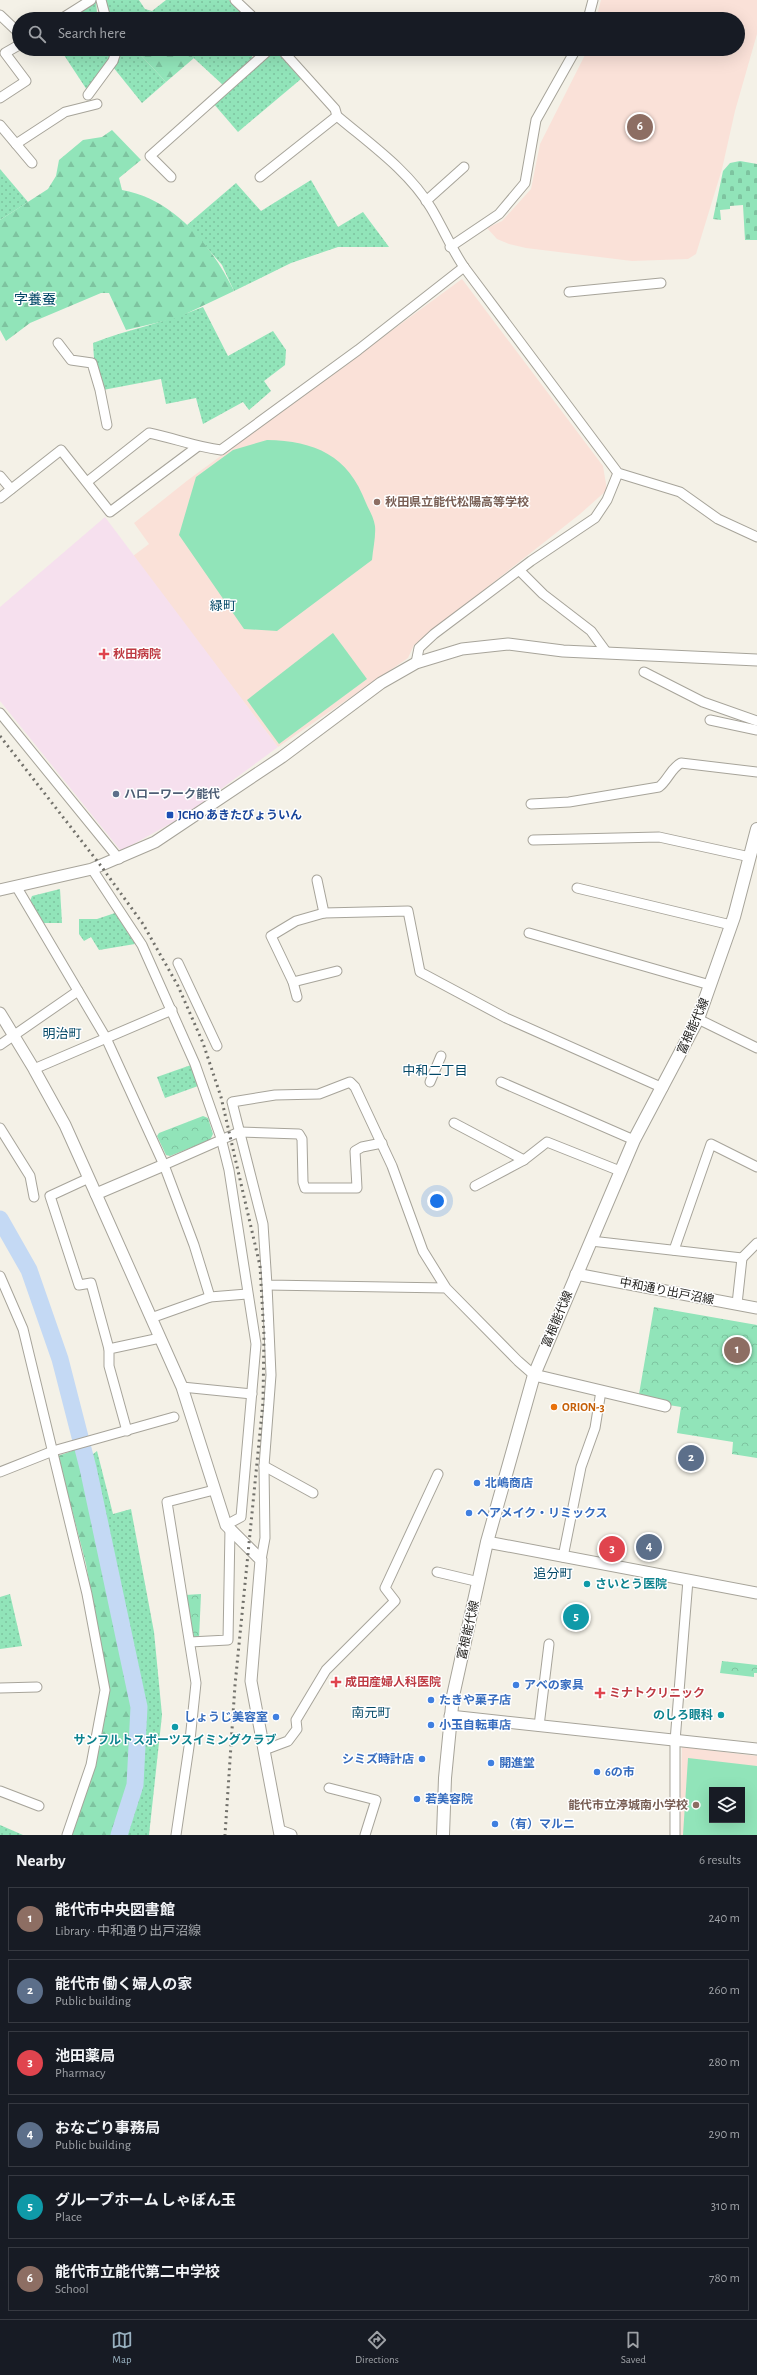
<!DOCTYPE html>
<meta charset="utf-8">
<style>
:root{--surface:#171b24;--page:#242831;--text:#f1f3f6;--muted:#9ea1a6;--line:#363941;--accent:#98b0bf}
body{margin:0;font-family:"Alegreya Sans","Noto Sans JP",sans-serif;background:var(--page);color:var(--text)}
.controls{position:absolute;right:12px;bottom:12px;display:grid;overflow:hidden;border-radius:0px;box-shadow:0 4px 16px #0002}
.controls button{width:36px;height:36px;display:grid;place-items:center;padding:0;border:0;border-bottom:1px solid var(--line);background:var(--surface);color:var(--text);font:20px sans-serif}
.you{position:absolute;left:437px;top:1201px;width:14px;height:14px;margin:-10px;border:3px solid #fff;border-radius:50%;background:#1a73e8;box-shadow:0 0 0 6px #1a73e833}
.badge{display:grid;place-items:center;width:26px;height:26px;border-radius:50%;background:var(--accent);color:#fff;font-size:13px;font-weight:700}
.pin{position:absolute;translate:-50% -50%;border:2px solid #fff;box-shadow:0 1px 4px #0006}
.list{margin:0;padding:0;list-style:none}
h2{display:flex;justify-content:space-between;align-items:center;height:52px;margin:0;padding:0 16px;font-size:17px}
h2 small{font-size:13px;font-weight:400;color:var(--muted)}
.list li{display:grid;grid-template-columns:26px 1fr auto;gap:12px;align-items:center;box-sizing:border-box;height:64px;margin:0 8px 8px;padding:0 8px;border:1px solid var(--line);border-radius:0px}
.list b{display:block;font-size:15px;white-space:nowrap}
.list p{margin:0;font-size:13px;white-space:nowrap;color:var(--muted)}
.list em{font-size:13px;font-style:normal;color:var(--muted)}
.icon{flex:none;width:22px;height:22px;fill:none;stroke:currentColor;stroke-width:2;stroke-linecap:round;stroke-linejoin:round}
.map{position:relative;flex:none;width:757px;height:1835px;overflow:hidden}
.search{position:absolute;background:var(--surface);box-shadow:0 4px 16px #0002;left:12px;right:12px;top:12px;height:44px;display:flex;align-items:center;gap:10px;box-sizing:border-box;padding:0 14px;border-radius:22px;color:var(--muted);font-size:15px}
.sheet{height:484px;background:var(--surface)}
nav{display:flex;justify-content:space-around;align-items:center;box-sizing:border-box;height:56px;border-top:1px solid var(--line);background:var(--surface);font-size:11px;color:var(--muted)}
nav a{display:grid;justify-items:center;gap:2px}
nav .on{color:var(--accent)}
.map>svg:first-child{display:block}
.education{fill:#fae1d8;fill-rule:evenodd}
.medical{fill:#f6e0ee}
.grass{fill:url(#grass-dots)}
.forest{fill:url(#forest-firs)}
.cemetery{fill:url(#cemetery-stones)}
.park{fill:url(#park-crowns)}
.garden{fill:#91e4b9;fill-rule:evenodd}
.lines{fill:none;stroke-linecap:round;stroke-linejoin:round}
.river{stroke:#c4d9f4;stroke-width:17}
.minor-casing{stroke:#a7a49a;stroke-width:11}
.tertiary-casing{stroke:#a7a49a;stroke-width:13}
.secondary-casing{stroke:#a7a49a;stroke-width:14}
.minor{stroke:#fff;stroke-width:9}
.tertiary{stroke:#fff;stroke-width:11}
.secondary{stroke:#fff;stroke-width:12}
.rail{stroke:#72716b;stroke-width:3;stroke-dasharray:2 4;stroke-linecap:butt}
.education-dot{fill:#8d6e63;stroke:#fff;stroke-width:1.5}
.health-dot{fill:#e0444e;stroke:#fff;stroke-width:1.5}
.service-dot{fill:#5c6f8a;stroke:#fff;stroke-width:1.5}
.transit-dot{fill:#1a4fb4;stroke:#fff;stroke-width:1.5}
.food-dot{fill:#e8710a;stroke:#fff;stroke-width:1.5}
.shop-dot{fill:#3f7fe0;stroke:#fff;stroke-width:1.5}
.culture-dot{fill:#0f9aa8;stroke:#fff;stroke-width:1.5}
.labels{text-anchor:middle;stroke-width:3;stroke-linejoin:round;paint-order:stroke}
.education-label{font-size:12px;font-weight:bold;fill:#785e54;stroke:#fff;text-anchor:start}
.health-label{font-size:12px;font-weight:bold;fill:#be3a42;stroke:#fff;text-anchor:start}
.service-label{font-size:12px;font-weight:bold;fill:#4e5e75;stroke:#fff;text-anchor:start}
.transit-label{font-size:12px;font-weight:bold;fill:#164399;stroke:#fff;text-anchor:start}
.street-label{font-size:12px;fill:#242320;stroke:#fff}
.food-label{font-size:12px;font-weight:bold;fill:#c56008;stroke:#fff;text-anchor:start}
.shop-label{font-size:12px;font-weight:bold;fill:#366cbe;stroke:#fff;text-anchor:start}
.culture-label{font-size:12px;font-weight:bold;fill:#0d838f;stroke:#fff;text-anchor:start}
.neighbourhood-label{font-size:13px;fill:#034867;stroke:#fff}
.quarter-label{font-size:14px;fill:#034867;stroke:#fff}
</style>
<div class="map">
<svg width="757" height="1835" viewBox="0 0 757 1835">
<defs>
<pattern id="grass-dots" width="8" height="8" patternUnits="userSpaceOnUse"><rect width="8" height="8" fill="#91e4b9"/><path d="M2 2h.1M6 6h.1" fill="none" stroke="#7dc39f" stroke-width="1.8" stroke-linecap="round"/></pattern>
<pattern id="forest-firs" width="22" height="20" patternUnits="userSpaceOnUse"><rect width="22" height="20" fill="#91e4b9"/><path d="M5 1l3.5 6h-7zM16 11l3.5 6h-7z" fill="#7dc39f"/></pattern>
<pattern id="cemetery-stones" width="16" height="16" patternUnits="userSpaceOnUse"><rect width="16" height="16" fill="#91e4b9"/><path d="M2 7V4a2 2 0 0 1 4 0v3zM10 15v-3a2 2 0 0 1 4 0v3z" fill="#7dc39f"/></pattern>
<pattern id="park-crowns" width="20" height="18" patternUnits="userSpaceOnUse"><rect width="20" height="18" fill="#91e4b9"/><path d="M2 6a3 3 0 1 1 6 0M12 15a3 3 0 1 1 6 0" fill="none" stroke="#7dc39f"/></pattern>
</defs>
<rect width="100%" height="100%" fill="#f4f1e7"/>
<g class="education">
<polygon points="601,0 757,0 757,34 735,111 722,169 696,254 688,259 632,261 526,248 509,244 497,239 487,228 502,221 531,189 540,144 588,49 738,49 738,19 596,19"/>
<polygon points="462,279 603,466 607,490 580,514 414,645 408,658 278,747 133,556 149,544 134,523 188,480"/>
<path d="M682,1747L757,1756V1835H680ZM712,1790H742V1820H712Z"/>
</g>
<polygon class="medical" points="105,517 278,747 184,816 121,851 0,701 0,607"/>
<g class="grass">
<polygon points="104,0 139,0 145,9 152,11 166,0 229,0 249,19 158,19 152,11 144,13 137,19 110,19"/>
<polygon points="96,1 97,13 100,19 66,19"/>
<path d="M60,49H112C111,61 94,78 87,90Z"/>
<polygon points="122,49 135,49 166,82 142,103 113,67"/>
<polygon points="184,49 246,49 255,60 224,86"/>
<polygon points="275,50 301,79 238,132 213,103"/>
<polygon points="0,169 28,202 0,220"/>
<polygon points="311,180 338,227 363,212 389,247 338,247 291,263 234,291 222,265 187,225 236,183 261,211"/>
<path d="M203,307L228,356L273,331L286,350L285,365L264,381L271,391L249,410L243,402L203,424L196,398L166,404L161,379L103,390L94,358L93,343C129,329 167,322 203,307Z"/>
<polygon points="60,889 62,923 42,923 30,901 32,896"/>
<polygon points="115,913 135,944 99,950 91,937 84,941 79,934 79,919 97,919"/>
<polygon points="191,1065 198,1086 165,1098 157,1077"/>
<polygon points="97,1451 113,1514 131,1509 154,1632 162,1715 149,1835 117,1835 131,1785 135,1706 83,1462"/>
<polygon points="10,1594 22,1646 0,1649 0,1597"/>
<polygon points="0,1825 23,1835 0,1835"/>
</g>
<g class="forest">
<polygon points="152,11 158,19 137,19 144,13"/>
<polygon points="135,49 184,49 194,58 166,82"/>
<path d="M112,130L141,160L119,178L122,190C174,199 212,246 234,291L177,318L126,330L109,293H101L30,323L6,341L0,330V220L48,189L56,176L59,160L83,140L102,137Z"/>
<polygon points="80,1448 135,1706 131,1785 116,1835 72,1835 95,1763 108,1687 86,1564 58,1456"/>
</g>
<polygon class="cemetery" points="740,161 757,164 757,240 745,240 743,205 730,206 730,209 720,210 721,220 713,219 723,171 730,163"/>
<g class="park">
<polygon points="203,1116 208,1118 213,1134 210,1140 170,1156 166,1155 157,1136 159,1133"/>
<polygon points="654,1307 757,1325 757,1458 732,1454 733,1442 677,1433 681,1407 638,1400"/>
<polygon points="201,1594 199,1639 192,1638 185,1595"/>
<polygon points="722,1661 757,1665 757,1673 754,1673 754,1677 720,1673"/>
</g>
<g class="garden">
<path d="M267,440C315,441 348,455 366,503C369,510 374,518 375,526C376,536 373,549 372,560L277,631L244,629L179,535L196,477L233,450Z"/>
<polygon points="333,633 367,679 279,744 247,700"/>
<path d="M688,1758L757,1766V1835H683ZM712,1790H742V1820H712Z"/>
</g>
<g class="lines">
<polyline class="river" points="0,1219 29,1270 60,1359 88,1468 139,1707 135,1785 119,1835"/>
<defs>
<g id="minor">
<polyline points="101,0 106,19"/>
<polyline points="235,0 255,19"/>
<polyline points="0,15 19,33"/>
<polyline points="61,19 91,0"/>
<polyline points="588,19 593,0"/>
<path d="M281,49L335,109L337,116C370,144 409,171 431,208C443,228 451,248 464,267L618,473L680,492L718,519L757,537"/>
<polyline points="88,95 113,61 117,49"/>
<polyline points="0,98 26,81 5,53 19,45"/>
<polyline points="0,125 32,163"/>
<polyline points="16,144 65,112 97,104"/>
<polyline points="171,177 150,156 270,49"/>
<polyline points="260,177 337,116"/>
<polyline points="426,201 464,167"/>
<polyline points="450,247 499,214 525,183 536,120 576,49"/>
<polyline points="569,292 661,283"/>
<polyline points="58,343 71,360 92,363 100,390 107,425"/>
<polyline points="0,476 11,489"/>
<path d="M87,482L149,433C174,438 196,447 221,450L358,350L464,267"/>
<polyline points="0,498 61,450 110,512 197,447"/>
<polyline points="520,571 543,594 591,631 607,653"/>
<polyline points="416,663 419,648 434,634 531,561 595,518 607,500 618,473"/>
<polyline points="644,672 703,702 757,721"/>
<polyline points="0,713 119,859"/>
<polyline points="710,720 757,730"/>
<path d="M531,804L569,802L659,787C668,780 671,768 681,763L757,772"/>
<polyline points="533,840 659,837 750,857"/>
<polyline points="92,869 142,945 195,1064 221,1138 229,1170 256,1344 241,1517 226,1525"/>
<polyline points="317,880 324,913"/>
<polyline points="16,886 106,1038 164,1165 194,1245 210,1297"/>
<polyline points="577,888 731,925"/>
<polyline points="529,933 710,985"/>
<polyline points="178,963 217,1046"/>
<polyline points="293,982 337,971"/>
<polyline points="297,997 293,982 271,936 296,921 324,913 408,911 420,972 506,1018 663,1088"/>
<polyline points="698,1019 757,1048"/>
<polyline points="0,1045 78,991"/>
<polyline points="34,1069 172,1010"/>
<polyline points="430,1082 441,1056"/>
<polyline points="501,1082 634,1140"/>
<polyline points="454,1123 524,1160"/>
<polyline points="0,1128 30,1176 34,1197"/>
<polyline points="164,1165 239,1132 299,1134 302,1139 303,1182 305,1188 357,1188 355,1151 362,1147 382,1143"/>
<polyline points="89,1178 50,1196 79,1285 91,1283 109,1349"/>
<polyline points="475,1186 524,1160 547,1142 620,1171"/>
<polyline points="591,1241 742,1258 757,1243"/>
<polyline points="674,1250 711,1144 757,1167"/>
<polyline points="0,1276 23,1329 87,1594 105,1690 91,1765 67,1835"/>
<polyline points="446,1288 267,1285 263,1224 232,1102 275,1095 319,1094 350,1082 355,1087 392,1166 423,1251 446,1288 518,1361 534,1375"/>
<polyline points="737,1304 742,1258"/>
<polyline points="151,1318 210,1297 247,1294"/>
<polyline points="182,1387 252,1394"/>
<polyline points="127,1431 109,1366 109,1349 160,1338"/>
<polyline points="264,1466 313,1493"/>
<polyline points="0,1472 53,1451 174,1417"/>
<polyline points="563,1557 581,1467 595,1428 601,1391"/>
<polyline points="261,1560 265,1538 264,1466 271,1375 267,1285"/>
<polyline points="437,1572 479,1582"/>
<polyline points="190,1642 228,1640 230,1529"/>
<polyline points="0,1688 37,1687"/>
<polyline points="539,1726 549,1644"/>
<polyline points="264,1750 288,1741 297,1729 296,1720 326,1670 395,1601 385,1588 438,1474"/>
<polyline points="329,1788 376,1800 365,1835"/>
<polyline points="0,1791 39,1806"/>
<polyline points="176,1835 190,1740 196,1683 167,1502 214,1490"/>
<polyline points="675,1835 675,1741 688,1580"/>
</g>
<g id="tertiary">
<polyline points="0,890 92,869 155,842 282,757 381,683 416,663 462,649 508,644 563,651 757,660"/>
<polyline points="0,1013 34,1069 65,1125 96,1194 182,1387 226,1525 261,1560 251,1681 280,1835"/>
<polyline points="96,1194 164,1165"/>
<polyline points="576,1274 757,1308"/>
<polyline points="534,1375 665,1406"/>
<polyline points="487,1542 757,1593"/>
<polyline points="450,1716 757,1749"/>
<polyline points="280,1831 291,1835"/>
</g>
<polyline id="secondary" points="443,1835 445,1778 453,1696 487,1542 534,1375 634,1140 698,1019 734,917 757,829"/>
</defs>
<use href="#minor" class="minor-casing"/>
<use href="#tertiary" class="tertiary-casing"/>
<use href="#secondary" class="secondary-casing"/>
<use href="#minor" class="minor"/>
<use href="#tertiary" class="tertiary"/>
<use href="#secondary" class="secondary"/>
<polyline class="rail" points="0,736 101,866 143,924 178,986 203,1043 221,1097 260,1266 264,1335 263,1402 235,1685 225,1835"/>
</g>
<g class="education-dot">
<circle cx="377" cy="502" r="4"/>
<circle cx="696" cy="1805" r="4"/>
</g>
<g class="health-dot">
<path d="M102 648h4v4h4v4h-4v4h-4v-4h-4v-4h4z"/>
<path d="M334 1676h4v4h4v4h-4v4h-4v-4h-4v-4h4z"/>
<path d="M598 1687h4v4h4v4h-4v4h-4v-4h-4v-4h4z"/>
</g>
<circle class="service-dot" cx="116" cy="794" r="4"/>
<rect class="transit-dot" x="166" y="811" width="8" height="8" rx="2"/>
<circle class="food-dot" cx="554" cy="1407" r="4"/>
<g class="shop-dot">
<circle cx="477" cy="1483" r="4"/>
<circle cx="469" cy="1513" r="4"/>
<circle cx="516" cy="1685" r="4"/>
<circle cx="431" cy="1700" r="4"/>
<circle cx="276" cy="1717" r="4"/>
<circle cx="431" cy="1725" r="4"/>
<circle cx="422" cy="1759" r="4"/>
<circle cx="491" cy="1763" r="4"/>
<circle cx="597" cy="1772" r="4"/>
<circle cx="417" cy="1799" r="4"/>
<circle cx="495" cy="1824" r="4"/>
</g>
<g class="culture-dot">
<circle cx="587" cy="1584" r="4"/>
<circle cx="721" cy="1715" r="4"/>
<circle cx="175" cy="1727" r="4"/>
</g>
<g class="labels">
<g class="education-label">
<text x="385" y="506">秋田県立能代松陽高等学校</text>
<text x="688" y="1809" text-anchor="end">能代市立渟城南小学校</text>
</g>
<g class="health-label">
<text x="113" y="658">秋田病院</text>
<text x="345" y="1686">成田産婦人科医院</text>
<text x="609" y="1697">ミナトクリニック</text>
</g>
<g class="service-label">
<text x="124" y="798">ハローワーク能代</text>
</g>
<g class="transit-label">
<text x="178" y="819">JCHO あきたびょういん</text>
</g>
<g class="street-label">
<text transform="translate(693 1026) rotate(-66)" y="4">富根能代線</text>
<text transform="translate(667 1291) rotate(11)" y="4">中和通り出戸沼線</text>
<text transform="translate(557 1319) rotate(-67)" y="4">富根能代線</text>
<text transform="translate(468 1630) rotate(-77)" y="4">富根能代線</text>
</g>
<g class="food-label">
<text x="562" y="1411">ORION-3</text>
</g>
<g class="shop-label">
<text x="485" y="1487">北嶋商店</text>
<text x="477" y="1517">ヘアメイク・リミックス</text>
<text x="524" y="1689">アベの家具</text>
<text x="439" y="1704">たきや菓子店</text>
<text x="268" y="1721" text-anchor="end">しょうじ美容室</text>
<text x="439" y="1729">小玉自転車店</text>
<text x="414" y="1763" text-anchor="end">シミズ時計店</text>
<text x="499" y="1767">開進堂</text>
<text x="605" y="1776">6の市</text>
<text x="425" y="1803">若美容院</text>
<text x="503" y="1828">（有）マルニ</text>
</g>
<g class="culture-label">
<text x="595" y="1588">さいとう医院</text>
<text x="713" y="1719" text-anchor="end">のしろ眼科</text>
<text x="175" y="1744" text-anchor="middle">サンフルトスポーツスイミングクラブ</text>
</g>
<g class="neighbourhood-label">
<text x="223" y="610">緑町</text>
<text x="62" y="1038">明治町</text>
<text x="435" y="1075">中和二丁目</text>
<text x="553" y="1578">追分町</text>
<text x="371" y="1717">南元町</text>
</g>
<g class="quarter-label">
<text x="35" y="304">字養蚕</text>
</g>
</g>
</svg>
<div class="controls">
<button><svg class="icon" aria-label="layers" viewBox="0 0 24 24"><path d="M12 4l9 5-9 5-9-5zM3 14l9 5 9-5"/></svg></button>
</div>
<div class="you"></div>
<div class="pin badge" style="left:737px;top:1350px;background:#8d6e63">1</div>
<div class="pin badge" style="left:691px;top:1458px;background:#5c6f8a">2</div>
<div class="pin badge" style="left:612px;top:1549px;background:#e0444e">3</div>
<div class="pin badge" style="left:649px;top:1547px;background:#5c6f8a">4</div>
<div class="pin badge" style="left:576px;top:1617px;background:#0f9aa8">5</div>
<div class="pin badge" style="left:640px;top:127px;background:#8d6e63">6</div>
<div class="search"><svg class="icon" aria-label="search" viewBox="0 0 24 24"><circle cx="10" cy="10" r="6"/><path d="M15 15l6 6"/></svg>Search here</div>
</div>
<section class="sheet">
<h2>Nearby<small>6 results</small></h2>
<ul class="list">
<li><span class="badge" style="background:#8d6e63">1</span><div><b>能代市中央図書館</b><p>Library · 中和通り出戸沼線</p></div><em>240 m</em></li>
<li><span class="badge" style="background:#5c6f8a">2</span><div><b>能代市 働く婦人の家</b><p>Public building</p></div><em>260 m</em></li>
<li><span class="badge" style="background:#e0444e">3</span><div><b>池田薬局</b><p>Pharmacy</p></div><em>280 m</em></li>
<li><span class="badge" style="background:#5c6f8a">4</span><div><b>おなごり事務局</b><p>Public building</p></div><em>290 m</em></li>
<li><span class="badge" style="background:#0f9aa8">5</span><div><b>グループホーム しゃぼん玉</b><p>Place</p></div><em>310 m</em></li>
<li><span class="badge" style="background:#8d6e63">6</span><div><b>能代市立能代第二中学校</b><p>School</p></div><em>780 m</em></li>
</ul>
</section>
<nav>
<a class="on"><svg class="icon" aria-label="map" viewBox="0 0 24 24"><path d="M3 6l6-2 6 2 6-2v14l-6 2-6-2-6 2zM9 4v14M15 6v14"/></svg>Map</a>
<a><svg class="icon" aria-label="directions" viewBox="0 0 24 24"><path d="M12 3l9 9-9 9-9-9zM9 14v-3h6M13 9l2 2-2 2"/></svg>Directions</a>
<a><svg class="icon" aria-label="saved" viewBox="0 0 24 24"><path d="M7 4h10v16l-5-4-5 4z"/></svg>Saved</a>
</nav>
